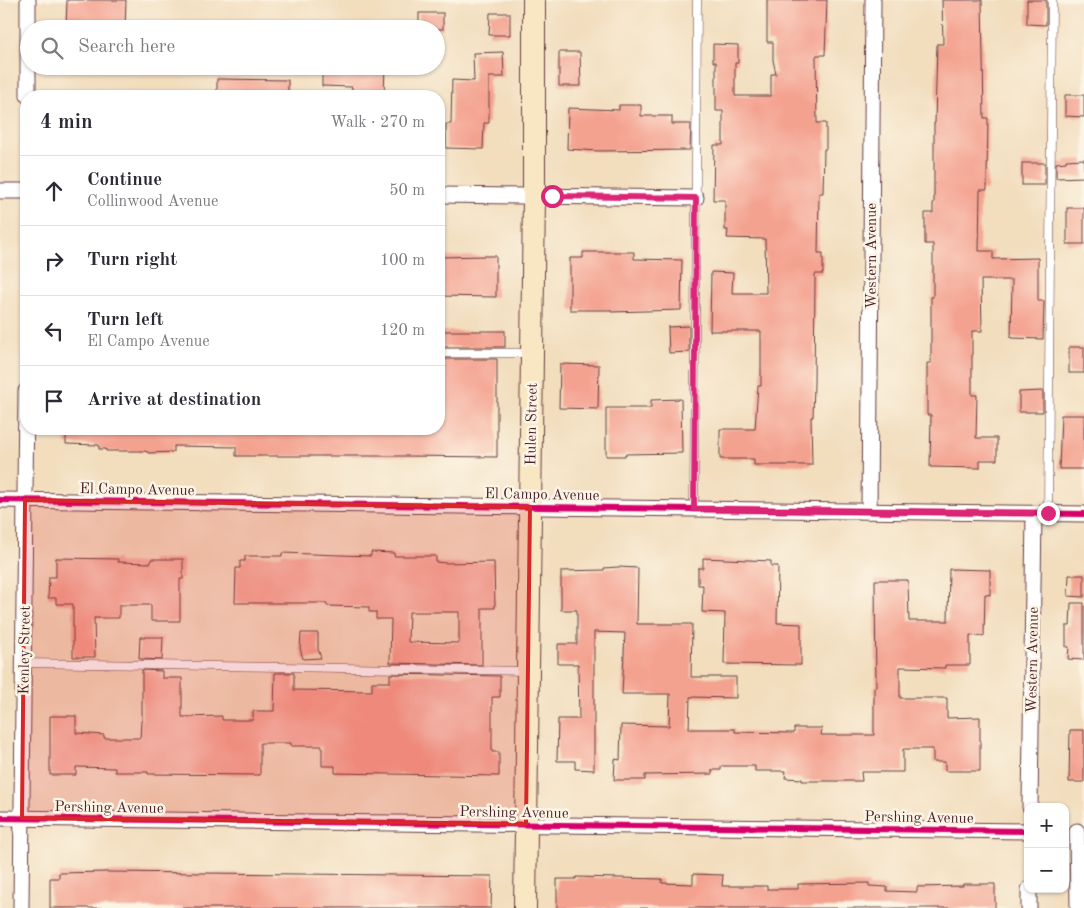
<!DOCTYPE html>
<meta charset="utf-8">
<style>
:root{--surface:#fff;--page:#f7f7f7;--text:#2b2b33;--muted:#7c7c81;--line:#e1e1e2}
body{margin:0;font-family:"Old Standard TT",serif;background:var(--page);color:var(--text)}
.controls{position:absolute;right:15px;bottom:15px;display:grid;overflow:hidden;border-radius:10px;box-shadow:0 1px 4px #0004}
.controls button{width:45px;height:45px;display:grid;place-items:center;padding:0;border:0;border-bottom:1px solid var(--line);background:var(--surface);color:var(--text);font:25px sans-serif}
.stop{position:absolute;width:15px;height:15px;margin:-11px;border:4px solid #db2777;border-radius:50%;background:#fff}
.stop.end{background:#db2777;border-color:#fff;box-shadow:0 1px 5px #0008}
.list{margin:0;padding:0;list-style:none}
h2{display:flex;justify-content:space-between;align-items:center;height:65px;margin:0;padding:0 20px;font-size:21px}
h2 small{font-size:16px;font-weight:400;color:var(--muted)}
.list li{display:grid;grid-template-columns:32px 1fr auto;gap:15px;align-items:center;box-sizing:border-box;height:70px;padding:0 20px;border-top:1px solid var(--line)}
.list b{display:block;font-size:19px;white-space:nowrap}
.list p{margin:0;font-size:16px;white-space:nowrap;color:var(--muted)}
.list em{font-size:16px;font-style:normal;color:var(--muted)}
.icon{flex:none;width:28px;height:28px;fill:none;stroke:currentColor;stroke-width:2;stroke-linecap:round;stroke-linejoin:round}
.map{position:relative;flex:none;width:1084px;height:908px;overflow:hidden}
.search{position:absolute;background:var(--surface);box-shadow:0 1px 4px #0004;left:20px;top:20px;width:425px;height:55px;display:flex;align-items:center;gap:12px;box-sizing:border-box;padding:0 18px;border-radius:28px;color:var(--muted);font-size:19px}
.panel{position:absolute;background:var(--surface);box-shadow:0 1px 4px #0004;left:20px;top:90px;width:425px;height:345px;border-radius:20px}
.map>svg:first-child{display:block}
.building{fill:#f4a290;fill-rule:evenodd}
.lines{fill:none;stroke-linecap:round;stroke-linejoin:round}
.lane-casing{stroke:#633c41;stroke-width:9}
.street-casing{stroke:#633c41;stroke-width:17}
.secondary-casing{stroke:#633c41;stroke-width:24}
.lane{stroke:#fff;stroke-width:8}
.street{stroke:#fff;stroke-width:15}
.secondary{stroke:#f9e7c3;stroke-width:22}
.cycleway-casing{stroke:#fcf5e5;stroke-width:9}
.cycleway{stroke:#d6006c;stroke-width:6}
.route{stroke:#db2777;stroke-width:6}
.marked{fill:#d62828;fill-opacity:0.2;stroke:#d62828;stroke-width:4;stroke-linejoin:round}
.labels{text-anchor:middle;stroke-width:5;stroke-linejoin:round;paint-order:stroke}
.street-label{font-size:15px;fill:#4a1f2b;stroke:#fcf5e5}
</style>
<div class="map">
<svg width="1084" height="908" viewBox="0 0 1084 908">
<rect width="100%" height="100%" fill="#fcf5e5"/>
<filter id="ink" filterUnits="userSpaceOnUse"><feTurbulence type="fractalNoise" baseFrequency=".02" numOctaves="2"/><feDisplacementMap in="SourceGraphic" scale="10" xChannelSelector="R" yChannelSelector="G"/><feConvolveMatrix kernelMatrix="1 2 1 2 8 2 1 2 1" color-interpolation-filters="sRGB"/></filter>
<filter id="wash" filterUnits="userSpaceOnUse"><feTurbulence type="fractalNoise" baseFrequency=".0096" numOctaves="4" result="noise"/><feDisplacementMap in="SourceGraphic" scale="20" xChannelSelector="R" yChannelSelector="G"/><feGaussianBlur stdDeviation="1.12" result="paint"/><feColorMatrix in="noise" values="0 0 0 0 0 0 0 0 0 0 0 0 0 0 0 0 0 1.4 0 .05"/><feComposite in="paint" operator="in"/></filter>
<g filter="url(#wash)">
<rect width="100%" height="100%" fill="#f2ddbd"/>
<g id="blocks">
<g class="building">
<polygon points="67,0 126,0 125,29 77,29 77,27 66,27"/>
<polygon points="767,0 827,0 825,55 817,55 816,57 817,123 826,123 826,149 824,149 823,193 819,193 818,253 823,253 823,274 815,274 815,282 814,383 813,417 811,417 812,465 754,465 754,459 720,459 720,429 755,429 758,386 761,386 761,331 710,331 711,272 733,273 732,293 766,293 765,239 727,238 728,230 725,230 725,200 713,200 714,145 723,145 723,111 716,111 716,62 713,62 713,44 738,45 738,63 735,63 735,96 771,96 771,74 776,74 773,60 773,42 767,42"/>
<polygon points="942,0 982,0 984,118 988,118 987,175 987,190 980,190 979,251 993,251 993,259 1038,258 1038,301 1044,301 1043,339 1011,338 1012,280 981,280 982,331 972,331 972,395 977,395 976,438 997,438 997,460 980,460 980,468 930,467 931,415 927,415 927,363 931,363 931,297 933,297 933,244 925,244 925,213 933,213 933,203 934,203 934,123 935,123 937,44 943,44"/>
<polygon points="1027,0 1046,0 1046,25 1027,24"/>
<rect x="419" y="13" width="24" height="16"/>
<polygon points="490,13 510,13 510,35 489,35"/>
<polygon points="503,52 504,77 489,77 489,123 484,123 483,149 446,148 446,124 451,124 452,80 474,81 473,53"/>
<polygon points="559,52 580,52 581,86 559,86"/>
<polygon points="322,66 385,66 384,96 351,96 352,87 322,86"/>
<polygon points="217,79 288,80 288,96 217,96"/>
<polygon points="1065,95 1084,95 1084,117 1065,116"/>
<polygon points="619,105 641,105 641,116 672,116 672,124 691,124 690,150 599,151 567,149 568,108 619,110"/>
<polygon points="1084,159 1084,177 1056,178 1056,163 1066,162 1066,160"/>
<rect x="1022" y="163" width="23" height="22"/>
<rect x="1067" y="208" width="17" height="36"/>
<polygon points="583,252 634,252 634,259 682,260 681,310 611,312 611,310 570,310 570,258 583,258"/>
<polygon points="486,256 496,256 496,297 439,296 439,257"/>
<polygon points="689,326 689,352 669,353 668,327"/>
<rect x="439" y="331" width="66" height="16"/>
<rect x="1069" y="347" width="15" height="26"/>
<polygon points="439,359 497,359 497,457 406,456 236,456 236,447 174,446 174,452 148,453 148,452 144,451 106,451 106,449 99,449 99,445 66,444 66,429 439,429"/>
<polygon points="560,364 599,365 598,409 559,408"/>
<polygon points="1043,391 1043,412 1019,412 1019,392"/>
<polygon points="681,399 682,453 625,454 625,456 606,456 606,408 651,408 651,400"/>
<polygon points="1061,415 1084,415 1084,469 1059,469"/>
<path d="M371,552L394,553V556H436V562L445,563L494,562L495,608H482V665L390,663L391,619H376V612H369V607L327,606V603H235L236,568H240V561H245V556H282V553L371,556ZM409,612H459V643L408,642Z"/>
<polygon points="56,558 118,559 118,562 151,563 151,559 183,559 183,579 180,579 180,621 151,621 151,605 119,605 119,618 94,618 95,657 73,657 73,604 56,604 56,598 48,598 49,577 56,577"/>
<polygon points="703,558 771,561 771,566 778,566 777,623 801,624 801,665 724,664 725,613 702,612 703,585 698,585 698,568 703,568"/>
<polygon points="618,567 638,568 637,624 692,624 691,677 736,677 736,698 690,697 689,729 735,729 735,732 794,733 794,728 822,728 821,735 874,735 874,687 876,687 875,580 908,580 909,621 948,621 949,569 990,570 990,595 985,594 984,636 970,635 970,665 945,665 945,668 900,667 900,698 947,698 947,718 980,717 980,771 945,771 945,762 933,762 933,749 903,749 903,772 861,772 862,781 802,781 802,779 785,778 786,771 755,771 755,766 721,766 721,770 712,770 712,774 645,775 645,780 614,780 615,759 620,760 621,725 669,726 670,694 622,694 625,633 594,632 594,770 575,769 575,761 557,761 558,719 579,719 578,664 558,664 558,644 577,644 577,610 561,610 561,571 604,570 604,568"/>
<polygon points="1069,575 1084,575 1084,597 1068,596"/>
<polygon points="1071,603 1084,603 1084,660 1068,659 1069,647 1066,647 1066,626 1070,626"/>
<polygon points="301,633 318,633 318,649 321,658 303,659 300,648"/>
<polygon points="140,637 163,637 162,660 141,659 139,658"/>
<polygon points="142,670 162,671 162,678 182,678 182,717 222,716 222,720 253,720 253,711 274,711 275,673 294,673 294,690 372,691 372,682 390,682 390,674 500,676 500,697 492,697 492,752 499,752 499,776 335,773 335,766 322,766 322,746 291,746 291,743 260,743 260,775 148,774 148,772 115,772 115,768 76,767 76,775 50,775 50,716 76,716 76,733 104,735 104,738 140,738 141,721 142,721"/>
<polygon points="1070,730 1084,730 1084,782 1069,782"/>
<polygon points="106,872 492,876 491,908 50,908 50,878 59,878 59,873"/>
<polygon points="693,874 723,875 722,886 767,886 767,889 798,889 798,884 869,883 869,886 887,887 887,891 917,892 917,887 963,886 963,884 995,884 995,908 557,908 557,879 576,879 576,877 662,879 662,883 693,884"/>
</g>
</g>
</g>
<g filter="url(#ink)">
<use href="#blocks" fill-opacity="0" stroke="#633c41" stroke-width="1"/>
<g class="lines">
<defs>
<g id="lane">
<polyline points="439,353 529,353"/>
<polyline points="694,509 697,0"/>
<polyline points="1048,513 1052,0"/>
<polyline points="24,663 526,671"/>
</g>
<g id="street">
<polyline points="28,0 28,96"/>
<polyline points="0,191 26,191"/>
<polyline points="439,195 696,198"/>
<polyline points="0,500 1084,514"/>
<polyline points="869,511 873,0"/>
<polyline points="1030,807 1034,513"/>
<polyline points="0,818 1028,831"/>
<polyline points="1077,831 1078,908"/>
<polyline points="21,908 26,391"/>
<polyline points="1029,908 1029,889"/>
</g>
<polyline id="secondary" points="525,908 534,196 534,0"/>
</defs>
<use href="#lane" class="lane-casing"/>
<use href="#street" class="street-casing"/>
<use href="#secondary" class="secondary-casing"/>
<use href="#lane" class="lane"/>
<use href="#street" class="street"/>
<use href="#secondary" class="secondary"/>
<defs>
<g id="cycleway">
<polyline points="0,500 1084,514"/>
<polyline points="0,818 1028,831"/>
</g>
</defs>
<use href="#cycleway" class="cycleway-casing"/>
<use href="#cycleway" class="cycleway"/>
</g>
</g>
<g class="lines" filter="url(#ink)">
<polyline class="route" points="552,196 696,198 694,509 1048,513"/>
</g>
<path class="marked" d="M25,500L530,507L526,824L22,818Z"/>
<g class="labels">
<g class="street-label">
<text transform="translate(871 256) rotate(-90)" y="5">Western Avenue</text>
<text transform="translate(531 424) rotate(-89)" y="5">Hulen Street</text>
<text transform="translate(137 489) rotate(1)" y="5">El Campo Avenue</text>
<text transform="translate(542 494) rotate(1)" y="5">El Campo Avenue</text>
<text transform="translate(24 650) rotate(-89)" y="5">Kenley Street</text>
<text transform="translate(1032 660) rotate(-89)" y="5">Western Avenue</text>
<text transform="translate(109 807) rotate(1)" y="5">Pershing Avenue</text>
<text transform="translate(514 812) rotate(1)" y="5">Pershing Avenue</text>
<text transform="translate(919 817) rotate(1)" y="5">Pershing Avenue</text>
</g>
</g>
</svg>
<div class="controls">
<button>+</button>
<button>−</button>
</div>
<div class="stop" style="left:552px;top:196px"></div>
<div class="stop end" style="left:1048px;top:513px"></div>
<div class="search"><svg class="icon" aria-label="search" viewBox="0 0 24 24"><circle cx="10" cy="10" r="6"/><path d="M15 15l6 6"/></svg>Search here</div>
<section class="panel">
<h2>4 min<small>Walk · 270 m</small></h2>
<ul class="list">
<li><svg class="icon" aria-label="ahead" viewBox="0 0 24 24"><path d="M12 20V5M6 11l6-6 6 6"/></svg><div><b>Continue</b><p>Collinwood Avenue</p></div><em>50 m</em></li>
<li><svg class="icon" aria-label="right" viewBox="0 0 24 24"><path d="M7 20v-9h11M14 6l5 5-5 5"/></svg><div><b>Turn right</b></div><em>100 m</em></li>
<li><svg class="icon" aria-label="left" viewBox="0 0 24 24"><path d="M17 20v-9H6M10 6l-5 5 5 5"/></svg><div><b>Turn left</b><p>El Campo Avenue</p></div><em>120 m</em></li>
<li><svg class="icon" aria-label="arrive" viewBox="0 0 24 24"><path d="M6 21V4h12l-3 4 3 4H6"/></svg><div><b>Arrive at destination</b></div></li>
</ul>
</section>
</div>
